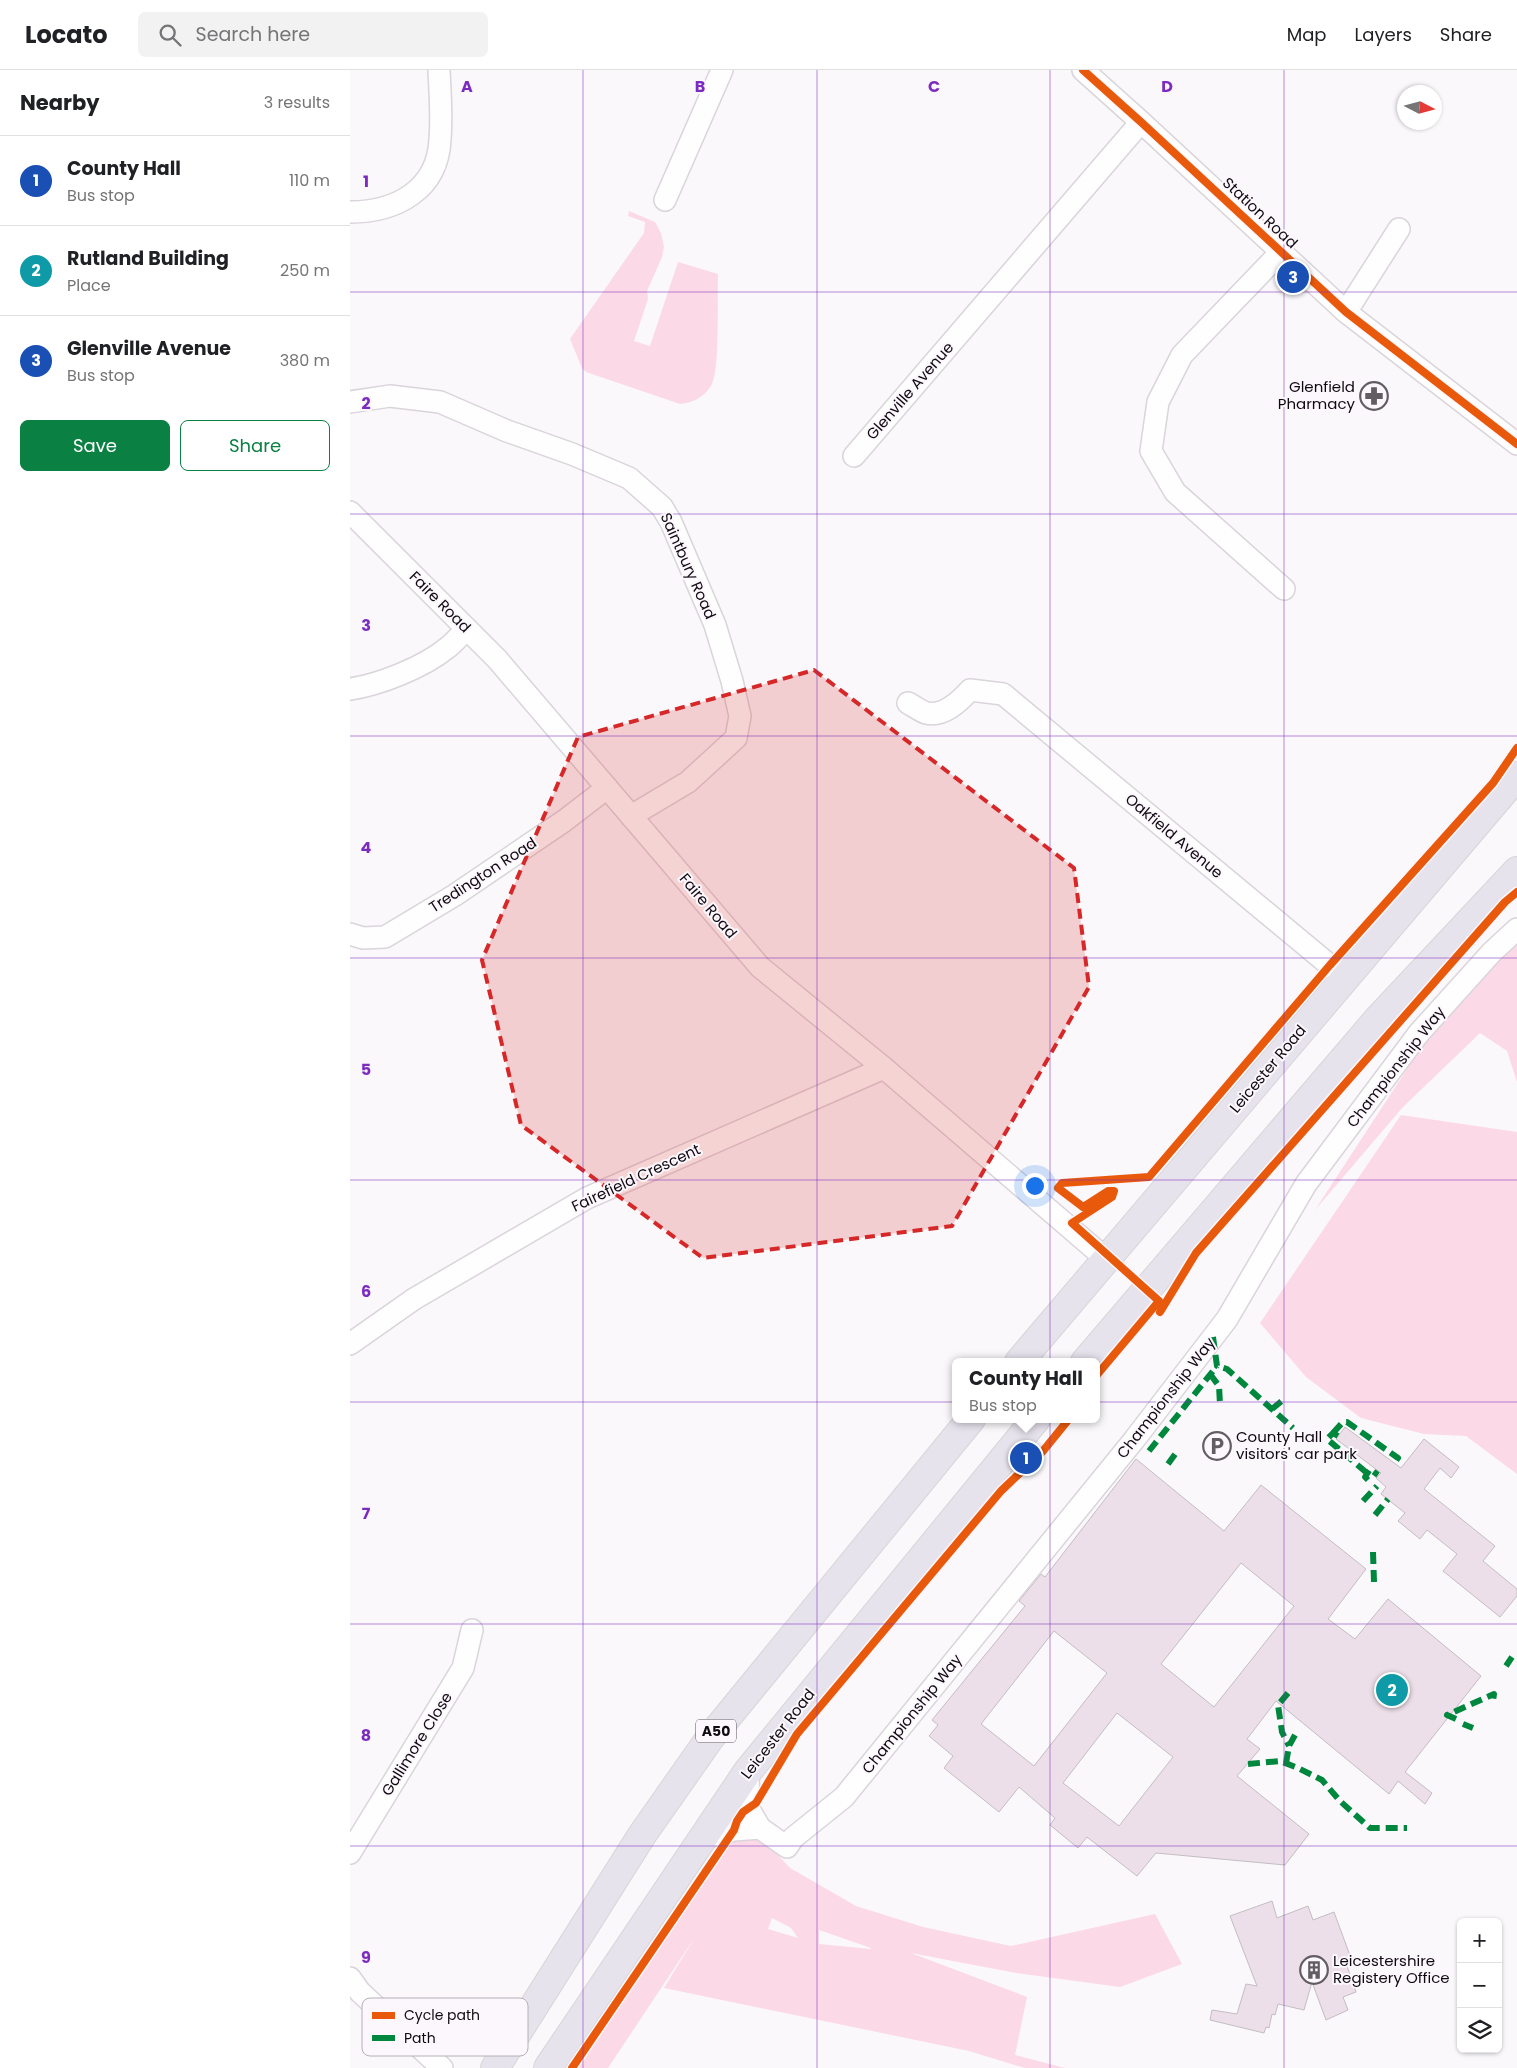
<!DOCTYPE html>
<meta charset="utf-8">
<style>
:root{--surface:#fff;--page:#f2f2f2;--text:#202124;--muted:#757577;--line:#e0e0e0;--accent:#0b8043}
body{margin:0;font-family:Poppins,sans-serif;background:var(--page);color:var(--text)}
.controls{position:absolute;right:15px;bottom:15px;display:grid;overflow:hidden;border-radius:8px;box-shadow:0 1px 4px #0004}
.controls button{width:45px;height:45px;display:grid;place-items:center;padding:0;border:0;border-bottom:1px solid var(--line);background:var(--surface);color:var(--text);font:25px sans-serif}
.compass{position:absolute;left:1047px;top:15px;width:45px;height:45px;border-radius:50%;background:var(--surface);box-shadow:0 1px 4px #0004;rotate:96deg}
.you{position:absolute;left:684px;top:1115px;width:18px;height:18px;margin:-12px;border:4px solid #fff;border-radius:50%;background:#1a73e8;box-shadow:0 0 0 8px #1a73e833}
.badge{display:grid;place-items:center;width:32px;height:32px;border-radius:50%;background:var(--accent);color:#fff;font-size:16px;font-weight:700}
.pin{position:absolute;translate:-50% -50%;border:2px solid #fff;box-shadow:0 1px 5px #0006}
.popup{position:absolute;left:602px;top:1288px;width:148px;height:65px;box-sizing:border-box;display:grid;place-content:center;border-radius:8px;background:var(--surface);filter:drop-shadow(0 1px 4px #0005);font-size:16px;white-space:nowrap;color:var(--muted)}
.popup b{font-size:19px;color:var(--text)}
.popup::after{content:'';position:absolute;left:50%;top:100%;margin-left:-10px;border:10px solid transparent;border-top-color:var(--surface)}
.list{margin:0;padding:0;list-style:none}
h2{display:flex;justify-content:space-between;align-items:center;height:65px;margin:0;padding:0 20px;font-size:21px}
h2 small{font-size:16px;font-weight:400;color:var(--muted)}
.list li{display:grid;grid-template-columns:32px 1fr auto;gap:15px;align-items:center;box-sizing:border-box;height:90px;padding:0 20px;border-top:1px solid var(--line)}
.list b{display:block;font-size:19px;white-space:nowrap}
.list p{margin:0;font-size:16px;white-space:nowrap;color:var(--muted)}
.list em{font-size:16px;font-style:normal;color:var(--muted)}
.actions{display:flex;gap:10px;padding:15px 20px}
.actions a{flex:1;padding:11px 0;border:1px solid var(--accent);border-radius:8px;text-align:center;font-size:18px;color:var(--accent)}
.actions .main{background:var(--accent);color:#fff}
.icon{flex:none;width:28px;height:28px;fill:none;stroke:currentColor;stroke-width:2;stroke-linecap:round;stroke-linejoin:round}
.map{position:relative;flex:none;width:1167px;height:1998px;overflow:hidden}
header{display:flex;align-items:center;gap:30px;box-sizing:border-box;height:70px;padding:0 25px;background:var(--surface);border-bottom:1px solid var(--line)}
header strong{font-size:24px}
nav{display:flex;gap:28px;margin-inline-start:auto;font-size:18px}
.search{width:350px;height:45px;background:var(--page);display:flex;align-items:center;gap:12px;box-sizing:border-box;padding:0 18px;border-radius:8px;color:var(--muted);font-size:19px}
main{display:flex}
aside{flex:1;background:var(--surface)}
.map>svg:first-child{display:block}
.green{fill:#fcd9e6;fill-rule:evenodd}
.building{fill:#eddfe9;stroke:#c3bdc2;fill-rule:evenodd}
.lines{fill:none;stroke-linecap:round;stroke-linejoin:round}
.minor-casing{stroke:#dad4db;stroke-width:24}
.highway-casing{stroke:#d7d5d7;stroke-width:30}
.minor{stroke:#fefefe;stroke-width:21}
.highway{stroke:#e7e3ed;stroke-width:28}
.quiet{stroke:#00873e;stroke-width:6;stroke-dasharray:12 6;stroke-linecap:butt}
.cycleway-casing{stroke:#fbf7fc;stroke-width:11}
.cycleway{stroke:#e8590c;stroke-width:8}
.marked{fill:#d62828;fill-opacity:0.2;stroke:#d62828;stroke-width:4;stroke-dasharray:10 6;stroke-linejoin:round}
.grid{fill:none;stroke:#7b2cbf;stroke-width:1;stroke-opacity:0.55}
.labels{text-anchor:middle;stroke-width:4;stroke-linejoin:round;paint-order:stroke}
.shield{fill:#fbf7fc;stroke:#565058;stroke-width:1}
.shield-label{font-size:14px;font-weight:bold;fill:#100911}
.street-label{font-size:15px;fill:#100911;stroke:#fbf7fc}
.poi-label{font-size:15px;fill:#100911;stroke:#fbf7fc;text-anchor:start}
.key{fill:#fbf7fc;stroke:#b4b0b6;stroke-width:1}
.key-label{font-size:14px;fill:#100911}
.grid-label{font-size:16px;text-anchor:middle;font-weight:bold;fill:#7b2cbf;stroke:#fbf7fc;stroke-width:4;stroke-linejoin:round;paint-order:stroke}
</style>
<header>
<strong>Locato</strong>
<div class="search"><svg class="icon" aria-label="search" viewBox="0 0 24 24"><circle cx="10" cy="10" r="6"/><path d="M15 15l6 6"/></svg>Search here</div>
<nav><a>Map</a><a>Layers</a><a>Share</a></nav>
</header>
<main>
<aside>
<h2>Nearby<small>3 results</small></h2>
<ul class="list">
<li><span class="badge" style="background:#1a4fb4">1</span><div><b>County Hall</b><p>Bus stop</p></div><em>110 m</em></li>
<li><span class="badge" style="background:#0f9aa8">2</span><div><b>Rutland Building</b><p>Place</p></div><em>250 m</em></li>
<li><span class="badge" style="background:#1a4fb4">3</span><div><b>Glenville Avenue</b><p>Bus stop</p></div><em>380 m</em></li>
</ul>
<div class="actions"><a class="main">Save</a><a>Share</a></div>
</aside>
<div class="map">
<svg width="1167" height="1998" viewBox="0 0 1167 1998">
<rect width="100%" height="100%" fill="#faf8fb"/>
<g class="green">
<path d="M279,141L305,152L311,163L314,177L312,187L297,221L298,229L284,271L300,276L328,192L368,204C367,228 370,296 362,314C356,326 343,333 330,334L236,302L232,298L220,269L294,163L295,152L278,146Z"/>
<polygon points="1167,871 1167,1012 1157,981 1130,963 1053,1037 965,1140 1076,970"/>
<polygon points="1051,1045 1167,1062 1167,1404 1116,1366 1074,1364 1011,1348 956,1307 910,1253"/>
<path d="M411,1767L440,1798L506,1836L573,1857L661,1876L805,1844L832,1894L770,1917L666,1903L561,1883L677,1927L665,1985L715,1998H675L619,1981L314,1918L345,1867L258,1998H220L377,1773ZM422,1848L441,1858L448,1868L418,1859ZM469,1860L521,1878V1879L469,1874Z"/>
</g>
<g class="building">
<polygon points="995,1357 1051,1398 1074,1369 1109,1397 1101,1408 1090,1398 1074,1419 1145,1476 1133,1491 1167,1519 1167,1526 1150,1547 1093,1501 1107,1484 1077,1460 1070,1469 1048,1451 1055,1443 1031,1424 1036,1417 1026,1408 1031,1403 986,1369"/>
<path d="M786,1389L874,1461L911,1415L1016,1499L978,1549L1005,1569L1038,1529L1131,1606L1055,1702L1082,1723L1075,1734L1048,1711L1039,1724L926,1631L897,1669L910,1679L887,1706L959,1764L935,1795L806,1783L787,1806L737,1767L728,1778L700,1755L705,1748L669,1717L649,1742L594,1698L603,1686L579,1666L588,1655L582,1650L675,1536L669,1531L691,1504L695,1507ZM891,1493L944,1536L864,1637L811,1594ZM704,1561L757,1603L684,1696L631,1654ZM767,1643L823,1687L769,1756L713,1713Z"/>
<polygon points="922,1831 927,1848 958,1836 963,1850 984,1842 1002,1891 996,1893 1006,1922 993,1927 998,1940 976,1950 962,1912 954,1940 928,1934 925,1945 922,1944 919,1958 916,1957 914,1963 860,1950 862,1940 887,1944 896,1914 907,1916 880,1846"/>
</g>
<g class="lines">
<defs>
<g id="minor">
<polyline points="733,0 791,52 996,242 1167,374"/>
<polyline points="315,130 372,0"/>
<path d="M0,142C46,142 88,120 90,69C92,46 90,23 89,0"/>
<polyline points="931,182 832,285 808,332 801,381 825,422 934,519"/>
<polyline points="996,242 1049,159"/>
<polyline points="0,332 40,326 90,332 157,361 222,384 279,408 312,437 321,452 365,555 382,611 390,646 386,668 338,712 281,746"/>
<polyline points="504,386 791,52"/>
<polyline points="0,442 147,589 410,897 534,998 755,1188"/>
<path d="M0,619C29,615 74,597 97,578C104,573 110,565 117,559"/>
<path d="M558,633C564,636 570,641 576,643C594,647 610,631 620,620L653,624L995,908"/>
<polyline points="0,864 13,868 35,867 105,825 214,751 257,718"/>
<polyline points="0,1274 64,1229 237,1128 534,998"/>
<polyline points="398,1701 399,1739 410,1758 437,1777 443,1768 494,1727 784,1370 877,1249 956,1114 1069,963 1142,882 1167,859"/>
<polyline points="352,1769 384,1760 410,1758"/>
<polyline points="0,1783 113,1598 122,1560"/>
<polyline points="0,1908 10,1922 92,1998"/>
</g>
<g id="highway">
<polyline points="669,1292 1167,706"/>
<polyline points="735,1292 1028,949 1167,801"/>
<polyline points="145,1998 292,1765 360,1668 621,1349"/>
<polyline points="198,1998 398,1701 686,1349"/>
</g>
</defs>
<use href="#minor" class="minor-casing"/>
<use href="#highway" class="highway-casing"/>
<use href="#minor" class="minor"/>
<use href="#highway" class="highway"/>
<g class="quiet">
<polyline points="863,1267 867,1296 877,1299 943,1358"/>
<polyline points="860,1304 869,1316 870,1334"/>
<polyline points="922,1339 933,1330"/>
<polyline points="983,1363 993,1352 997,1352 1048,1388 1044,1393"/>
<polyline points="988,1366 983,1363 977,1369 1017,1403"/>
<polyline points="799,1381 867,1296"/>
<polyline points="818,1394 826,1383 830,1384"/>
<polyline points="1018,1410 1015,1407 1020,1399 1028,1405"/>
<polyline points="1013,1431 1027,1416"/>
<polyline points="1025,1445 1038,1429"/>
<polyline points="1023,1482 1024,1512"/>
<polyline points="1156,1596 1162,1587"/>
<polyline points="938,1623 928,1635 932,1662 939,1676"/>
<polyline points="1106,1649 1097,1645 1144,1624 1143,1631"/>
<polyline points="1113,1654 1123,1658"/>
<polyline points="936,1693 939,1676 945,1665"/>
<polyline points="898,1694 930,1691 948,1698 972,1710 990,1731 1020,1758 1057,1758"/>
</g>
<defs>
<g id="cycleway">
<polyline points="733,0 791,52 996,242 1167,374"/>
<polyline points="810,1242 846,1183 1155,832 1167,822"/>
<polyline points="746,1306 809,1231 722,1153 762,1127 764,1121 758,1121 733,1137 708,1118 712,1113 799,1107 980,895 1143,713 1167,678"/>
<polyline points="222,1998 384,1760 387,1751 393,1742 406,1733 447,1664 651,1421 693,1381 719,1349"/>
</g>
</defs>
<use href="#cycleway" class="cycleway-casing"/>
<use href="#cycleway" class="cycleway"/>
</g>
<path class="marked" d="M464,600L724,798L739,917L602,1156L353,1188L171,1055L132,890L228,667Z"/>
<path class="grid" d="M233,0V1998M467,0V1998M700,0V1998M934,0V1998M0,222H1167M0,444H1167M0,666H1167M0,888H1167M0,1110H1167M0,1332H1167M0,1554H1167M0,1776H1167"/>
<defs>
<symbol id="pharmacy-ring" viewBox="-11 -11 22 22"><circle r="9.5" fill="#fbf7fc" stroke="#625d63" stroke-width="1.5"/><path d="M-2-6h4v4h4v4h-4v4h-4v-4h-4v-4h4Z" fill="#625d63"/></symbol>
<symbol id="parking-ring" viewBox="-11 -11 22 22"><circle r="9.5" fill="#fbf7fc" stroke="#625d63" stroke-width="1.5"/><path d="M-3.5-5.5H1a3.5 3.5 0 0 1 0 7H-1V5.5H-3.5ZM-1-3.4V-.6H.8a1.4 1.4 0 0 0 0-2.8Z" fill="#625d63"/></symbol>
<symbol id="building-ring" viewBox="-11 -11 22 22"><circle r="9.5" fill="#fbf7fc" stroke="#625d63" stroke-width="1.5"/><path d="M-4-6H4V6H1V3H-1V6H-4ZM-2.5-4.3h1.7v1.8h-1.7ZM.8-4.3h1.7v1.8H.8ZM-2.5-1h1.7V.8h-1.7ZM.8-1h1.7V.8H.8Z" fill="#625d63"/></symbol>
</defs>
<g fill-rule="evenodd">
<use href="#pharmacy-ring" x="1008" y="310" width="32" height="32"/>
<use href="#parking-ring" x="851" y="1360" width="32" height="32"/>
<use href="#building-ring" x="948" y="1884" width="32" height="32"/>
</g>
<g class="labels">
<rect class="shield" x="346" y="1649.5" width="40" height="23" rx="4"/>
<g class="shield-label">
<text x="366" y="1666">A50</text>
</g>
<g class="street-label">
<text transform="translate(910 143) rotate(43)" y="5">Station Road</text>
<text transform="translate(560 321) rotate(-49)" y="5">Glenville Avenue</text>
<text transform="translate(338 496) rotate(66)" y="5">Saintbury Road</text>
<text transform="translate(90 532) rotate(45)" y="5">Faire Road</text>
<text transform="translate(824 766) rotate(40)" y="5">Oakfield Avenue</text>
<text transform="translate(133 805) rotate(-33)" y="5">Tredington Road</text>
<text transform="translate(358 836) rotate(50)" y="5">Faire Road</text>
<text transform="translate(1046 997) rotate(-52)" y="5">Championship Way</text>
<text transform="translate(918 999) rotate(-50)" y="5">Leicester Road</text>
<text transform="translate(286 1108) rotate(-25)" y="5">Fairefield Crescent</text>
<text transform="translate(816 1328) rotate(-52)" y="5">Championship Way</text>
<text transform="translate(562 1644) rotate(-51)" y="5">Championship Way</text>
<text transform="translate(428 1664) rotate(-52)" y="5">Leicester Road</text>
<text transform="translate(67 1674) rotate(-58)" y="5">Gallimore Close</text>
</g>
<g class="poi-label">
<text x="1005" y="322" text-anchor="end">Glenfield<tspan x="1005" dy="17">Pharmacy</tspan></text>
<text x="886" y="1372">County Hall<tspan x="886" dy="17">visitors' car park</tspan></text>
<text x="983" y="1896">Leicestershire<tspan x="983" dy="17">Registery Office</tspan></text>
</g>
</g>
<rect x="12" y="1928" width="166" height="58" rx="8" class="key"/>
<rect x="22" y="1942" width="23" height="7" fill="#e8590c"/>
<rect x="22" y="1965" width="23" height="6" fill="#00873e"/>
<g class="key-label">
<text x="54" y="1950">Cycle path</text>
<text x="54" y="1973">Path</text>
</g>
<g class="grid-label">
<text x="117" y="22">A</text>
<text x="350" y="22">B</text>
<text x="584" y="22">C</text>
<text x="817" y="22">D</text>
<text x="16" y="117">1</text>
<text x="16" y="339">2</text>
<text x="16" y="561">3</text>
<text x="16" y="783">4</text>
<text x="16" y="1005">5</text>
<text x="16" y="1227">6</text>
<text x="16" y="1449">7</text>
<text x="16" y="1671">8</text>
<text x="16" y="1893">9</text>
</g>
</svg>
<div class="controls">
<button>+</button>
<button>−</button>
<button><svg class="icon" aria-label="layers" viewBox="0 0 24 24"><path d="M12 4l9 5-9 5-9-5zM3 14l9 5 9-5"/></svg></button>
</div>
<svg class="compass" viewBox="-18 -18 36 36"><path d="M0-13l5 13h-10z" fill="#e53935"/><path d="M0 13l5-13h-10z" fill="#757577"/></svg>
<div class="you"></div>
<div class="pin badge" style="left:676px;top:1388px;background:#1a4fb4">1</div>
<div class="popup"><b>County Hall</b>Bus stop</div>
<div class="pin badge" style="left:1042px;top:1620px;background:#0f9aa8">2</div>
<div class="pin badge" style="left:943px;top:207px;background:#1a4fb4">3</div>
</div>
</main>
